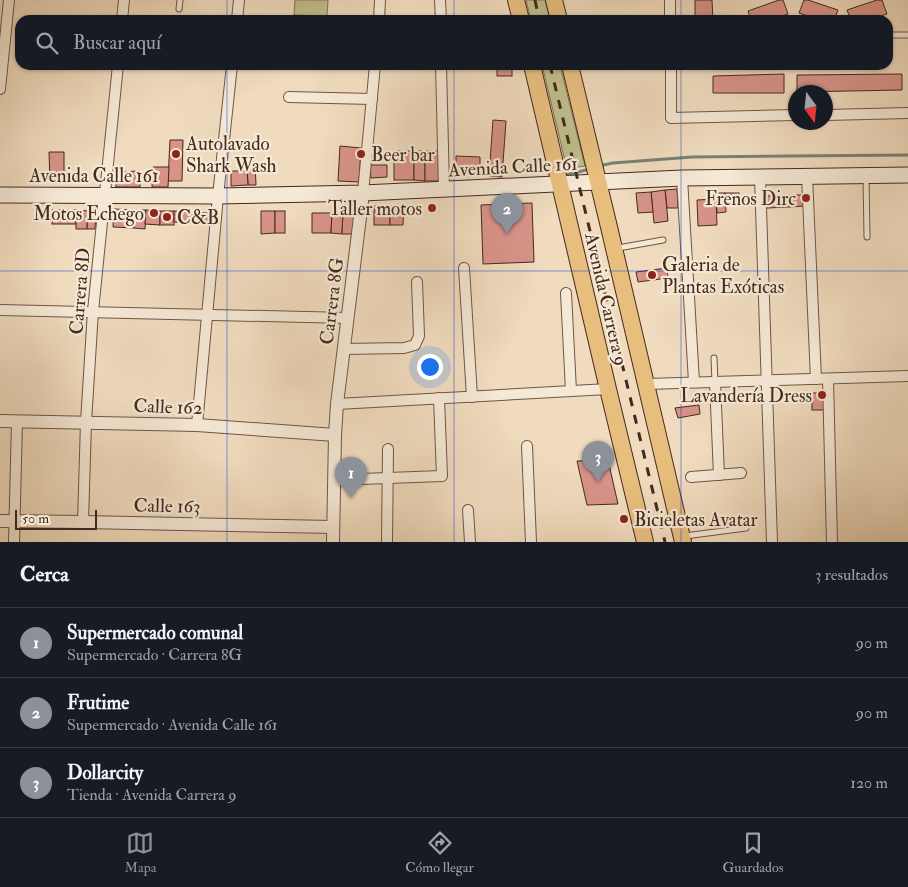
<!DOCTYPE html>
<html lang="es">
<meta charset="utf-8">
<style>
:root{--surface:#171b24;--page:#20242c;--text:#f1f3f6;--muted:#9ea1a6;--line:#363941;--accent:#8c9099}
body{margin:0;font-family:"IM FELL Double Pica",serif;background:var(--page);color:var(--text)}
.compass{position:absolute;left:788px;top:85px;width:45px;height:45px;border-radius:50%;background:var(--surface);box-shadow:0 1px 4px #0004;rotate:165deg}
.scale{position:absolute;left:15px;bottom:12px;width:82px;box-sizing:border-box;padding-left:5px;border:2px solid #432a1e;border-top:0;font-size:14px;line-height:18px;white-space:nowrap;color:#432a1e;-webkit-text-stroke:4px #f5e8d5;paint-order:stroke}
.you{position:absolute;left:429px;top:366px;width:18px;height:18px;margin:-12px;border:4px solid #fff;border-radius:50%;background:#1a73e8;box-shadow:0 0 0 8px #1a73e833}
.badge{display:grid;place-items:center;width:32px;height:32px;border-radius:50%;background:var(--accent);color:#fff;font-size:16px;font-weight:700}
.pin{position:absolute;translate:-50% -41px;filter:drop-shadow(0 1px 2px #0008)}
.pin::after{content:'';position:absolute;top:26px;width:18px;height:15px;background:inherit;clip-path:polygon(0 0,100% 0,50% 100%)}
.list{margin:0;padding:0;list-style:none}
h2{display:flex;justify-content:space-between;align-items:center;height:65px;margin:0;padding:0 20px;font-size:21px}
h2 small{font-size:16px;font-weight:400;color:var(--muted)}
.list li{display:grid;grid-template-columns:32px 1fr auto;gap:15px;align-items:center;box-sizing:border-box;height:70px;padding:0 20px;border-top:1px solid var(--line)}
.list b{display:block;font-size:19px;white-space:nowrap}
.list p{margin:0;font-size:16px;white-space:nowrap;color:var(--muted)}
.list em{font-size:16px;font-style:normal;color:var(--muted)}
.icon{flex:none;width:28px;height:28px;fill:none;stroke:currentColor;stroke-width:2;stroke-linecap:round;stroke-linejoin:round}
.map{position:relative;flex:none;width:908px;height:542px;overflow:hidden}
.search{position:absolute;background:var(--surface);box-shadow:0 1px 4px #0004;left:15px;right:15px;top:15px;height:55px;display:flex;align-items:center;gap:12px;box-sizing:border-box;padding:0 18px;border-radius:15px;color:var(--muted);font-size:19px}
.sheet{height:275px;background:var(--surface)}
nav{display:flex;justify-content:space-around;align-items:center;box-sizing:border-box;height:70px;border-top:1px solid var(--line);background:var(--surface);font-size:14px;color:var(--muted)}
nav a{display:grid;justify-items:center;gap:2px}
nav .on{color:var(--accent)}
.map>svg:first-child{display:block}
.green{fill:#c0be8d;stroke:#827456}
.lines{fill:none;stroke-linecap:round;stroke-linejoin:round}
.stream{stroke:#778176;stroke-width:3}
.building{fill:#d89389;stroke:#432a1e}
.service-casing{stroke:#6e5646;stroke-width:7}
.minor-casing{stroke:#6e5646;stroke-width:12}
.tertiary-casing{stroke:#6e5646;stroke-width:14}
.secondary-casing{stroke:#432a1e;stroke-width:17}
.primary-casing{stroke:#432a1e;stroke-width:18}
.service{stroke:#f5e8d5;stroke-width:5}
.minor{stroke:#f5e8d5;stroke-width:10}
.tertiary{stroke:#f5e8d5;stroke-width:12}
.secondary{stroke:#f5e8d5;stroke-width:15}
.primary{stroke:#e8be7f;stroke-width:16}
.rail{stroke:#432a1e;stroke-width:3;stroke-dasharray:9 9;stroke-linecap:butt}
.grid{fill:none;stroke:#1d4ed8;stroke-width:1;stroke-opacity:0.55}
.poi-dot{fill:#8f2418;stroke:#f5e8d5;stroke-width:2}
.labels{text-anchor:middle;stroke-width:4.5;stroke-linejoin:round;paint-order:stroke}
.poi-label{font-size:19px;fill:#432a1e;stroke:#f5e8d5;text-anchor:start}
.street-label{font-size:19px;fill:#432a1e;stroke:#f5e8d5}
</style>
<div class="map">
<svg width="908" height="542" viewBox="0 0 908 542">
<rect width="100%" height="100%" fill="#f0dbbe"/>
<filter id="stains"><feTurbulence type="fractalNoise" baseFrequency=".004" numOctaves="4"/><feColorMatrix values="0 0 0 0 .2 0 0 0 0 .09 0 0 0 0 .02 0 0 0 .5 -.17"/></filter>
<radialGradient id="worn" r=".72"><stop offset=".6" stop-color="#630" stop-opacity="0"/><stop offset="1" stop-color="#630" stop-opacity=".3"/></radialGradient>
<g class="green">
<polygon points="295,0 328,0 327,16 294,15"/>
<polygon points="526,0 545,0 550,20 531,20"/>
<polygon points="542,65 560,65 585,166 567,169"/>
</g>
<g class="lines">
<g class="stream">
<polyline points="598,166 613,163 692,157 908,155"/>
<polyline points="562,176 590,169"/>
</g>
</g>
<g class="building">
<polygon points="695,0 712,0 713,20 695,20"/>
<polygon points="779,0 783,0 788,14 771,20 751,20 748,11"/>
<polygon points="804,0 808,0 838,10 834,20 819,20 799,13"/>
<polygon points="877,0 882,0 887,14 868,20 851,20 847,10"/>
<rect x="497" y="66" width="15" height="10"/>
<polygon points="784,74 784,93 713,93 713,76"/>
<polygon points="902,74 902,90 797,92 797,75"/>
<polygon points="493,120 506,121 502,177 489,176"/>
<polygon points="170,140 183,140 182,181 168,181"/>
<polygon points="340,146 361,148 359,182 338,181"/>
<rect x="394" y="151" width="20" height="29"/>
<polygon points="414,151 425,151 425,181 414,180"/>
<rect x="425" y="151" width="15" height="30"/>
<polygon points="49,152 64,152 64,182 50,182"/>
<polygon points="456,156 480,157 480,173 456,172"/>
<polygon points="247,162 255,162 256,185 248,185"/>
<polygon points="370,165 387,165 387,177 371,178"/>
<polygon points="153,167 169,167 168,187 152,187"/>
<polygon points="140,171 140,187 116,187 116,172"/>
<polygon points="231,171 247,171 248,185 231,186"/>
<polygon points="677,189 678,208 667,208 665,190"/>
<polygon points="665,190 668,221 654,223 651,192"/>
<polygon points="651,192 653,212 638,213 636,193"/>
<polygon points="716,193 725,193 726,212 717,213"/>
<rect x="725" y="193" width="14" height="11"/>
<polygon points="789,195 805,195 805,206 789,207"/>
<polygon points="789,195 789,207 767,208 766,196"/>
<polygon points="716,199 717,225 698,226 697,200"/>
<polygon points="532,203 534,262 483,264 481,205"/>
<rect x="374" y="206" width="16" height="19"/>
<polygon points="390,206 404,206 403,225 390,225"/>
<polygon points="114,209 135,210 134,228 113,227"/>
<rect x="52" y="210" width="24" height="14"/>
<polygon points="76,210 88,211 87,229 76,229"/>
<polygon points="135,210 146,210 145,229 134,228"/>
<polygon points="146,210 160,211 160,225 145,224"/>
<polygon points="88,211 96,211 95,229 87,229"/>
<rect x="160" y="211" width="14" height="14"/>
<polygon points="174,211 193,212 192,223 174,222"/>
<polygon points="261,211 275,211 275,233 261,234"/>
<rect x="275" y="211" width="10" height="22"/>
<polygon points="193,212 208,213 207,224 192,223"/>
<polygon points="312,213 332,213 331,233 312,233"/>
<polygon points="332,213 343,213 342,234 331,233"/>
<polygon points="343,213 355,213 355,234 342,234"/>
<polygon points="667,268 668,278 638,282 636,272"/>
<rect x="812" y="393" width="13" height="17"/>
<polygon points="699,405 700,414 678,418 675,408"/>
<polygon points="608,460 618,504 587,505 577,461"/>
</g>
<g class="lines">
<defs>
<g id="service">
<polyline points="179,9 180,0"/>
<polyline points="888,35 908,35"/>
<polyline points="866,176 867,237"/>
<polyline points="618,248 663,240"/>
<polyline points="714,358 715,382"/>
<polyline points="685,536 746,528"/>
</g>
<g id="minor">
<polyline points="440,0 441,20"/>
<polyline points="670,0 670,20"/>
<polyline points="122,20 124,0"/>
<polyline points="237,20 239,0"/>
<polyline points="379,20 380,0"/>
<polyline points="441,65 444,189"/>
<polyline points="671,65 671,118 796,115"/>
<polyline points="0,89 9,0"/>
<polyline points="289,97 372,99"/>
<polyline points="826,115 908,113"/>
<polyline points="807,176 816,379"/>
<polyline points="760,177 772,542"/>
<polyline points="682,178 694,382"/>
<polyline points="363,193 375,65"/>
<polyline points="464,268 472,397"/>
<polyline points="566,293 571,391"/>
<polyline points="0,310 348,318"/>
<polyline points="344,349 404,348 415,345 419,336 417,282"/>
<polyline points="828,379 832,542"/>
<polyline points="715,382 719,475"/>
<polyline points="646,384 908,376"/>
<polyline points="337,404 608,389"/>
<polyline points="197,425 218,196 232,65"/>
<polyline points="527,446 531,542"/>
<polyline points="691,477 741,473"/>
<polyline points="334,480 442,476 439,398"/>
<polyline points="468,510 470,542"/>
<polyline points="83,522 86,422 93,311 118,65"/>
<polyline points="14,542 17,421"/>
<polyline points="387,542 388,449"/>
</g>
<g id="tertiary">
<polyline points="0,421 197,425 335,435"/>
<polyline points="0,521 83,522 333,527"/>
<polyline points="333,542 335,435 337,404 363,193"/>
</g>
<polyline id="secondary" points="0,195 218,196 363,193 682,178 908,175"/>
<g id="primary">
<polyline points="516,0 521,20"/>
<polyline points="554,0 559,20"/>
<polyline points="532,65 608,389 645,542"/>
<polyline points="570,65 609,227 683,542"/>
</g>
</defs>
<use href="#service" class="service-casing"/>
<use href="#minor" class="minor-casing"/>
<use href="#tertiary" class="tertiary-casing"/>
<use href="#secondary" class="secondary-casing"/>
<use href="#primary" class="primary-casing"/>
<use href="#service" class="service"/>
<use href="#minor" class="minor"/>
<use href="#tertiary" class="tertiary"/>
<use href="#secondary" class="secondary"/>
<use href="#primary" class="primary"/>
<g class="rail">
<polyline points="535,0 539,20"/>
<polyline points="550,65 665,542"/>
</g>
</g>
<path class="grid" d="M227,0V20M454,0V20M681,0V20M227,65V542M454,65V542M681,65V542M0,271H908"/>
<g class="poi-dot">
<circle cx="176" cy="154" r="5"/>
<circle cx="361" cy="154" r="5"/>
<circle cx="806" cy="198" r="5"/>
<circle cx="432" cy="208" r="5"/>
<circle cx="154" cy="213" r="5"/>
<circle cx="167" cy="217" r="5"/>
<circle cx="652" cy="275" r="5"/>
<circle cx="822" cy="395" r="5"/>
<circle cx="624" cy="519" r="5"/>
</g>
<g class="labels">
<g class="poi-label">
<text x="186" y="150">Autolavado<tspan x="186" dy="22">Shark Wash</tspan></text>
<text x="371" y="161">Beer bar</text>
<text x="796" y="205" text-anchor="end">Frenos Dirc</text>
<text x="422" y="215" text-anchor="end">Taller motos</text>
<text x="144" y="220" text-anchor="end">Motos Echego</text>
<text x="177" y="224">C&amp;B</text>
<text x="662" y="271">Galeria de<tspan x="662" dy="22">Plantas Exóticas</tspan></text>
<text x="812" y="402" text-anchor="end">Lavandería Dress</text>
<text x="634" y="526">Bicieletas Avatar</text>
</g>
<g class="street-label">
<text transform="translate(513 166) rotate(-3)" y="7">Avenida Calle 161</text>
<text x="94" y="182">Avenida Calle 161</text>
<text transform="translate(79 291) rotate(-85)" y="7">Carrera 8D</text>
<text transform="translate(607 299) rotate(77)" y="7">Avenida Carrera 9</text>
<text transform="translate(331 301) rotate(-83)" y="7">Carrera 8G</text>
<text transform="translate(168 406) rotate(2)" y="7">Calle 162</text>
<text transform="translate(167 505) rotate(1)" y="7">Calle 163</text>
</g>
</g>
<rect width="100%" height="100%" filter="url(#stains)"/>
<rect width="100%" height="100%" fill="url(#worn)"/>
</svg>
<svg class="compass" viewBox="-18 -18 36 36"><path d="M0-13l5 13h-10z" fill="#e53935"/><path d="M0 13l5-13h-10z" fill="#9ea1a6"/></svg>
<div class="scale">50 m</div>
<div class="you"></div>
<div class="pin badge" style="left:351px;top:498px">1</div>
<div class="pin badge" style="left:507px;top:234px">2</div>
<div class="pin badge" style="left:598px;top:482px">3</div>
<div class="search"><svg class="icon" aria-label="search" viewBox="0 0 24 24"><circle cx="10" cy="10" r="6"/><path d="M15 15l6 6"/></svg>Buscar aquí</div>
</div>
<section class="sheet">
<h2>Cerca<small>3 resultados</small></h2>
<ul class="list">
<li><span class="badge">1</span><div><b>Supermercado comunal</b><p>Supermercado · Carrera 8G</p></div><em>90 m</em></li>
<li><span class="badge">2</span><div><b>Frutime</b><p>Supermercado · Avenida Calle 161</p></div><em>90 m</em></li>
<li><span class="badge">3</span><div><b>Dollarcity</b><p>Tienda · Avenida Carrera 9</p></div><em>120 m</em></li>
</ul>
</section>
<nav>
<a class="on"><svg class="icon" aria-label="map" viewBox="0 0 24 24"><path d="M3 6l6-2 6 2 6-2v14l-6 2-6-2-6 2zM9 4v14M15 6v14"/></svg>Mapa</a>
<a><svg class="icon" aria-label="directions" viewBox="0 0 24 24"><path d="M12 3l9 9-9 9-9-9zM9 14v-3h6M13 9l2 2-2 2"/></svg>Cómo llegar</a>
<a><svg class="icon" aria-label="saved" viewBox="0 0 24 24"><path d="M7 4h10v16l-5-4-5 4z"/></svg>Guardados</a>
</nav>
